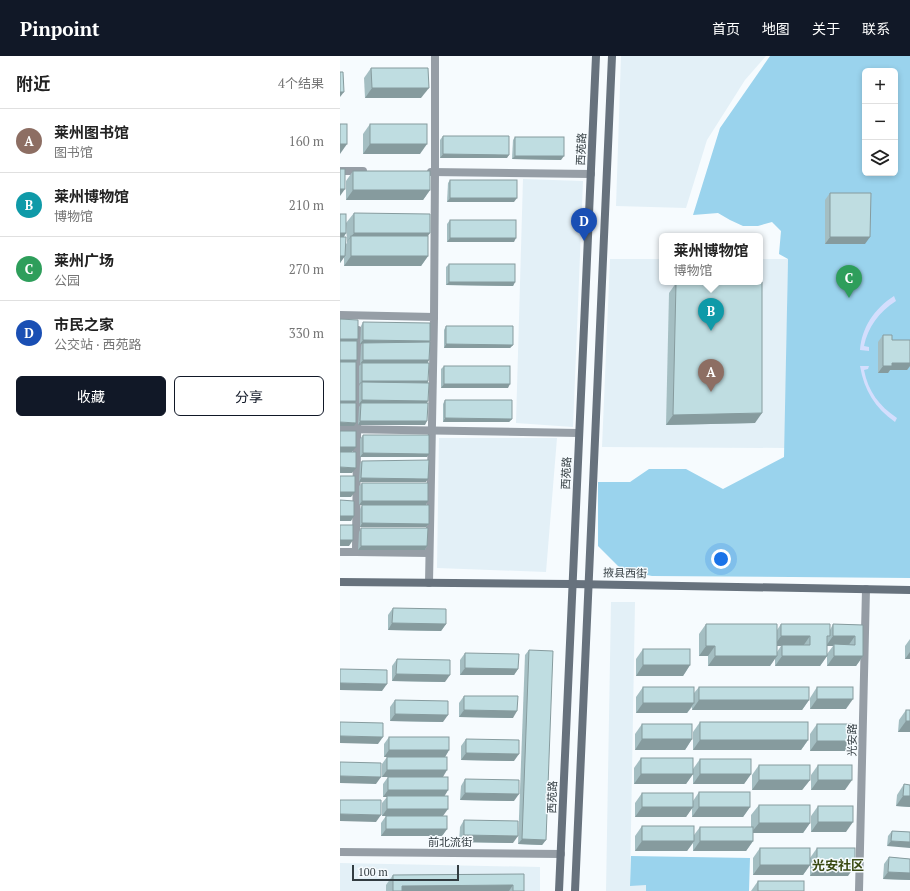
<!DOCTYPE html>
<html lang="zh">
<meta charset="utf-8">
<style>
:root{--surface:#fff;--page:#f2f2f2;--text:#222;--muted:#767676;--line:#e0e0e0;--accent:#111827}
body{margin:0;font-family:"PT Serif","Noto Sans SC",serif;background:var(--page);color:var(--text)}
.controls{position:absolute;right:12px;top:12px;display:grid;overflow:hidden;border-radius:6px;box-shadow:0 2px 6px #0003}
.controls button{width:36px;height:36px;display:grid;place-items:center;padding:0;border:0;border-bottom:1px solid var(--line);background:var(--surface);color:var(--text);font:20px sans-serif}
.scale{position:absolute;left:12px;bottom:10px;width:107px;box-sizing:border-box;padding-left:4px;border:2px solid #323c41;border-top:0;font-size:11px;line-height:14px;white-space:nowrap;color:#323c41;-webkit-text-stroke:3px #f6fbfe;paint-order:stroke}
.you{position:absolute;left:381px;top:503px;width:14px;height:14px;margin:-10px;border:3px solid #fff;border-radius:50%;background:#1a73e8;box-shadow:0 0 0 6px #1a73e833}
.badge{display:grid;place-items:center;width:26px;height:26px;border-radius:50%;background:var(--accent);color:#fff;font-size:13px;font-weight:700}
.pin{position:absolute;translate:-50% -33px;filter:drop-shadow(0 1px 2px #0008)}
.pin::after{content:'';position:absolute;top:21px;width:14px;height:12px;background:inherit;clip-path:polygon(0 0,100% 0,50% 100%)}
.popup{position:absolute;left:319px;top:177px;width:104px;height:52px;box-sizing:border-box;display:grid;place-content:center;border-radius:6px;background:var(--surface);filter:drop-shadow(0 1px 3px #0005);font-size:13px;white-space:nowrap;color:var(--muted)}
.popup b{font-size:15px;color:var(--text)}
.popup::after{content:'';position:absolute;left:50%;top:100%;margin-left:-8px;border:8px solid transparent;border-top-color:var(--surface)}
.list{margin:0;padding:0;list-style:none}
h2{display:flex;justify-content:space-between;align-items:center;height:52px;margin:0;padding:0 16px;font-size:17px}
h2 small{font-size:13px;font-weight:400;color:var(--muted)}
.list li{display:grid;grid-template-columns:26px 1fr auto;gap:12px;align-items:center;box-sizing:border-box;height:64px;padding:0 16px;border-top:1px solid var(--line)}
.list b{display:block;font-size:15px;white-space:nowrap}
.list p{margin:0;font-size:13px;white-space:nowrap;color:var(--muted)}
.list em{font-size:13px;font-style:normal;color:var(--muted)}
.actions{display:flex;gap:8px;padding:12px 16px}
.actions a{flex:1;padding:9px 0;border:1px solid var(--accent);border-radius:6px;text-align:center;font-size:14px;color:var(--accent)}
.actions .main{background:var(--accent);color:#fff}
.icon{flex:none;width:22px;height:22px;fill:none;stroke:currentColor;stroke-width:2;stroke-linecap:round;stroke-linejoin:round}
.map{position:relative;flex:none;width:570px;height:835px;overflow:hidden}
header{display:flex;align-items:center;gap:24px;box-sizing:border-box;height:56px;padding:0 20px;background:var(--accent);color:#fff}
header strong{font-size:19px}
nav{display:flex;gap:22px;margin-inline-start:auto;font-size:14px}
main{display:flex}
aside{flex:1;background:var(--surface)}
.map>svg:first-child{display:block}
.built{fill:#e3f0f7}
.green{fill:#9ad3ed;fill-rule:evenodd}
.water{fill:#d4defd}
.lines{fill:none;stroke-linecap:round;stroke-linejoin:round}
.minor{stroke:#969ea6;stroke-width:8}
.tertiary{stroke:#969ea6;stroke-width:8}
.secondary{stroke:#67727d;stroke-width:8}
.wall{fill:#a4bec2;fill-rule:evenodd}
.shaded-wall{fill:#869b9e}
.building{fill:#bfdde1;stroke:#869b9e}
.labels{text-anchor:middle;stroke-width:3;stroke-linejoin:round;paint-order:stroke}
.street-label{font-size:11px;fill:#323c41;stroke:#f6fbfe}
.quarter-label{font-size:13px;font-weight:bold;fill:#3a4a13;stroke:#f6fbfe}
</style>
<header>
<strong>Pinpoint</strong>
<nav><a>首页</a><a>地图</a><a>关于</a><a>联系</a></nav>
</header>
<main>
<aside>
<h2>附近<small>4个结果</small></h2>
<ul class="list">
<li><span class="badge" style="background:#8d6e63">A</span><div><b>莱州图书馆</b><p>图书馆</p></div><em>160 m</em></li>
<li><span class="badge" style="background:#0f9aa8">B</span><div><b>莱州博物馆</b><p>博物馆</p></div><em>210 m</em></li>
<li><span class="badge" style="background:#2e9e5b">C</span><div><b>莱州广场</b><p>公园</p></div><em>270 m</em></li>
<li><span class="badge" style="background:#1a4fb4">D</span><div><b>市民之家</b><p>公交站 · 西苑路</p></div><em>330 m</em></li>
</ul>
<div class="actions"><a class="main">收藏</a><a>分享</a></div>
</aside>
<div class="map">
<svg width="570" height="835" viewBox="0 0 570 835">
<rect width="100%" height="100%" fill="#f6fbfe"/>
<g class="built">
<polygon points="281,0 426,0 405,24 367,84 346,152 276,150"/>
<polygon points="183,123 243,125 233,371 176,367"/>
<polygon points="270,203 322,203 322,226 420,226 420,203 448,203 445,392 262,391"/>
<polygon points="99,382 217,382 206,516 97,512"/>
<polygon points="271,546 295,546 290,829 306,829 306,835 266,835"/>
<polygon points="0,807 200,811 200,835 0,835"/>
</g>
<g class="green">
<path d="M430,0H570V522L312,520L282,514L258,490V426H290L309,413H346L383,433L444,401L448,203L439,198L441,175L432,166L418,170H403L390,164L378,157L353,159L380,72ZM525,15H555V117H525Z"/>
<polygon points="291,800 410,802 409,835 306,835 306,829 290,830"/>
</g>
<g class="water">
<path d="M554,240L556,245C539,256 528,271 524,290L529,291V295L520,294C522,271 534,253 554,240Z"/>
<path d="M520,310H529L528,313L524,314C528,335 539,350 557,362L555,366C535,352 524,334 520,310Z"/>
</g>
<g class="lines">
<g class="minor">
<polyline points="0,115 23,115"/>
<polyline points="91,116 251,118"/>
<polyline points="0,259 94,261 89,527"/>
<polyline points="94,261 95,116 95,0"/>
<polyline points="18,274 16,496 89,497"/>
<polyline points="0,373 239,377"/>
<polyline points="0,496 16,496"/>
</g>
<g class="tertiary">
<polyline points="0,796 221,798"/>
<polyline points="519,835 526,533"/>
</g>
<g class="secondary">
<polyline points="0,526 232,528 570,534"/>
<polyline points="219,835 256,0"/>
<polyline points="235,835 272,0"/>
</g>
</g>
<g class="wall">
<polygon points="31,12 81,42 25,42 24,22"/>
<polygon points="30,68 80,98 23,98 23,78"/>
<polygon points="103,80 167,102 100,102 100,84"/>
<polygon points="175,81 221,104 172,103 173,84"/>
<polygon points="13,115 90,134 83,144 6,144 6,125"/>
<polygon points="110,124 174,146 107,146 108,127"/>
<polygon points="490,137 525,188 485,188 485,144"/>
<polygon points="14,157 88,180 88,200 81,210 4,210 4,201 0,207 0,158 6,177 4,181 6,188 7,187 6,167"/>
<polygon points="110,164 174,186 107,186 107,168"/>
<polygon points="109,208 175,226 173,230 106,229 106,211"/>
<polygon points="336,227 415,367 326,369 329,237"/>
<polygon points="23,266 90,285 89,286 88,307 88,327 87,347 85,369 18,369 19,351 21,348 19,348 19,330 20,328 19,328 19,310 21,308 20,308 21,290 22,288 20,288 21,270"/>
<polygon points="106,270 173,289 170,292 104,292 104,274"/>
<polygon points="543,279 552,284 570,284 570,310 567,314 550,314 548,317 538,317 538,286"/>
<polygon points="104,310 168,332 101,332 101,313"/>
<polygon points="105,344 172,363 169,366 103,366 103,348"/>
<polygon points="23,379 87,401 20,401 20,383"/>
<polygon points="22,405 86,426 19,426 20,408"/>
<polygon points="22,427 86,449 19,449 19,430"/>
<polygon points="22,449 89,468 86,471 20,471 20,453"/>
<polygon points="21,472 87,490 85,494 18,494 19,476"/>
<polygon points="53,552 106,568 101,575 48,574 48,559"/>
<path d="M366,568L437,574L441,568L490,574L493,568L523,569V600L516,610H487V598L493,590H487V600L480,610H435V602L430,610H368V600H359V578ZM437,590H441L437,596Z"/>
<polygon points="570,583 570,603 565,603 565,590"/>
<polygon points="303,593 350,609 343,620 296,620 296,603"/>
<polygon points="189,594 206,784 202,789 178,788 185,599"/>
<polygon points="125,597 178,613 174,619 120,619 120,604"/>
<polygon points="57,603 105,626 52,625 52,610"/>
<polygon points="303,631 354,637 359,631 469,644 462,654 352,654 352,651 347,657 296,657 296,641"/>
<polygon points="477,631 506,653 470,653 470,642"/>
<polygon points="124,640 173,662 119,661 119,647"/>
<polygon points="55,644 103,666 50,665 50,651"/>
<polygon points="566,654 570,654 570,676 558,676 559,664"/>
<polygon points="360,666 468,684 461,694 353,694 353,676"/>
<polygon points="302,668 352,683 345,694 295,694 295,678"/>
<polygon points="477,668 507,695 470,695 470,678"/>
<polygon points="49,681 109,694 105,701 44,701 44,688"/>
<polygon points="126,683 174,705 121,704 121,690"/>
<polygon points="47,701 103,721 108,734 104,740 103,760 107,773 102,780 41,780 41,767 46,760 42,760 42,747 47,741 43,741 43,728 48,721 42,721 42,708"/>
<polygon points="301,702 353,718 346,728 294,728 294,712"/>
<polygon points="360,703 411,718 404,728 353,728 353,713"/>
<polygon points="419,709 470,724 462,734 412,734 412,719"/>
<polygon points="478,709 505,734 471,734 471,719"/>
<polygon points="125,723 174,745 120,744 121,730"/>
<polygon points="564,728 570,751 556,750 557,739"/>
<polygon points="359,736 410,751 403,761 352,761 352,752 346,761 295,761 295,747 302,737 353,745"/>
<polygon points="419,749 470,767 463,777 413,777 413,785 406,795 353,795 353,787 347,795 295,795 295,780 302,770 354,779 360,771 411,771 411,759"/>
<polygon points="478,750 506,776 471,776 471,760"/>
<polygon points="124,764 173,787 119,786 120,771"/>
<polygon points="552,775 570,776 547,790 548,780"/>
<polygon points="420,792 470,809 463,819 413,819 413,802"/>
<polygon points="477,792 508,820 470,820 470,802"/>
<polygon points="549,801 570,803 570,824 543,823 544,808"/>
<polygon points="184,818 184,835 46,835 46,829 53,819"/>
<polygon points="418,825 464,835 411,835"/>
</g>
<g class="shaded-wall">
<polygon points="32,32 89,32 81,42 25,42"/>
<polygon points="0,36 4,36 0,41"/>
<polygon points="0,88 7,88 0,98"/>
<polygon points="30,88 87,88 80,98 23,98"/>
<polygon points="103,98 169,99 167,102 100,102"/>
<polygon points="175,100 224,100 221,104 172,103"/>
<polygon points="0,133 5,133 0,140"/>
<polygon points="13,134 90,134 83,144 6,144"/>
<polygon points="110,142 177,142 174,146 107,146"/>
<polygon points="0,177 6,177 0,186"/>
<polygon points="14,177 90,177 83,187 11,180 6,187"/>
<polygon points="490,181 530,181 525,188 485,188"/>
<polygon points="110,182 176,182 174,186 107,186"/>
<polygon points="0,200 5,200 0,207"/>
<polygon points="11,200 88,200 81,210 4,210"/>
<polygon points="109,226 175,226 173,230 106,229"/>
<polygon points="0,283 18,283 15,286 0,286"/>
<polygon points="23,284 90,285 87,288 23,287 22,288 20,288"/>
<polygon points="106,288 173,289 170,292 104,292"/>
<polygon points="0,304 17,304 14,307 0,307"/>
<polygon points="23,304 89,304 87,308 22,307 20,308"/>
<polygon points="552,307 570,307 570,310 567,314 550,314 548,317 538,317 543,310"/>
<polygon points="22,325 88,325 86,329 22,326 20,328 19,328"/>
<polygon points="104,328 170,328 168,332 101,332"/>
<polygon points="22,344 88,345 86,348 19,348"/>
<polygon points="0,345 16,345 14,348 0,348"/>
<polygon points="422,357 415,367 326,369 333,359"/>
<polygon points="105,362 172,363 169,366 103,366"/>
<polygon points="20,365 87,365 85,369 18,369"/>
<polygon points="0,366 16,367 14,370 0,370"/>
<polygon points="0,391 16,391 12,396 0,396"/>
<polygon points="23,397 89,398 87,401 20,401"/>
<polygon points="0,411 16,412 12,417 0,417"/>
<polygon points="21,422 88,423 86,426 19,426"/>
<polygon points="0,436 15,436 11,441 0,441"/>
<polygon points="22,445 88,445 86,449 19,449"/>
<polygon points="0,460 14,460 11,465 0,465"/>
<polygon points="22,467 89,468 86,471 20,471"/>
<polygon points="0,484 13,484 9,490 0,490"/>
<polygon points="21,490 87,490 85,494 18,494"/>
<polygon points="52,567 106,568 101,575 48,574"/>
<polygon points="441,580 470,580 463,590 442,589 441,590 434,590"/>
<polygon points="493,580 515,580 508,590 494,588 493,590 486,590"/>
<polygon points="366,590 375,590 368,600 359,600"/>
<polygon points="570,596 570,603 565,603"/>
<polygon points="375,600 437,600 430,610 368,610"/>
<polygon points="442,600 487,600 480,610 435,610"/>
<polygon points="494,600 523,600 516,610 487,610"/>
<polygon points="303,609 350,609 343,620 296,620"/>
<polygon points="125,612 178,613 174,619 120,619"/>
<polygon points="56,618 110,619 105,626 52,625"/>
<polygon points="0,627 47,628 42,635 0,634"/>
<polygon points="477,643 513,643 506,653 470,653"/>
<polygon points="359,644 469,644 462,654 352,654"/>
<polygon points="303,647 354,647 347,657 296,657"/>
<polygon points="124,654 177,655 173,662 119,661"/>
<polygon points="55,658 108,659 103,666 50,665"/>
<polygon points="566,665 570,665 570,676 558,676"/>
<polygon points="0,680 43,681 38,688 0,687"/>
<polygon points="302,683 352,683 345,694 295,694"/>
<polygon points="360,684 468,684 461,694 353,694"/>
<polygon points="477,685 514,685 507,695 470,695"/>
<polygon points="49,694 109,694 105,701 44,701"/>
<polygon points="126,697 179,698 174,705 121,704"/>
<polygon points="47,714 107,714 103,721 42,721"/>
<polygon points="301,718 353,718 346,728 294,728"/>
<polygon points="360,718 411,718 404,728 353,728"/>
<polygon points="0,720 41,721 36,728 0,727"/>
<polygon points="419,724 470,724 462,734 412,734"/>
<polygon points="478,724 512,724 505,734 471,734"/>
<polygon points="48,734 108,734 104,741 43,741"/>
<polygon points="125,737 179,738 174,745 120,744"/>
<polygon points="563,740 570,740 570,751 556,750"/>
<polygon points="302,751 353,751 346,761 295,761"/>
<polygon points="359,751 410,751 403,761 352,761"/>
<polygon points="47,753 108,753 103,760 42,760"/>
<polygon points="0,758 41,759 36,766 0,765"/>
<polygon points="478,766 513,766 506,776 471,776"/>
<polygon points="419,767 470,767 463,777 411,777"/>
<polygon points="46,773 107,773 102,780 41,780"/>
<polygon points="124,779 178,780 173,787 119,786"/>
<polygon points="182,783 206,784 202,789 178,788"/>
<polygon points="302,785 354,785 347,795 295,795"/>
<polygon points="360,785 413,785 406,795 353,795"/>
<polygon points="551,785 570,786 570,792 547,790"/>
<polygon points="420,809 470,809 463,819 413,819"/>
<polygon points="477,810 515,810 508,820 470,820"/>
<polygon points="548,816 570,817 570,824 543,823"/>
<polygon points="173,829 169,835 58,835 62,830"/>
</g>
<g class="building">
<polygon points="31,12 88,12 89,32 32,32"/>
<polygon points="0,16 3,16 4,36 0,36"/>
<rect x="0" y="68" width="7" height="20"/>
<rect x="30" y="68" width="57" height="20"/>
<polygon points="103,80 169,80 169,99 103,98"/>
<rect x="175" y="81" width="49" height="19"/>
<rect x="0" y="113" width="5" height="20"/>
<rect x="13" y="115" width="77" height="19"/>
<rect x="110" y="124" width="67" height="18"/>
<polygon points="490,137 531,137 530,181 490,181"/>
<polygon points="14,157 90,158 90,177 14,177"/>
<rect x="0" y="158" width="6" height="19"/>
<rect x="110" y="164" width="66" height="18"/>
<rect x="11" y="180" width="77" height="20"/>
<polygon points="0,181 6,181 5,200 0,200"/>
<rect x="109" y="208" width="66" height="18"/>
<polygon points="420,226 422,226 422,357 333,359 336,227"/>
<polygon points="0,263 18,264 18,283 0,283"/>
<polygon points="23,266 90,267 90,285 23,284"/>
<polygon points="106,270 173,270 173,289 106,288"/>
<polygon points="543,279 552,279 552,284 570,284 570,307 552,307 552,310 543,310"/>
<rect x="0" y="285" width="17" height="19"/>
<polygon points="90,286 89,304 23,304 23,287"/>
<rect x="0" y="306" width="16" height="39"/>
<polygon points="22,307 89,307 88,325 22,325"/>
<rect x="104" y="310" width="66" height="18"/>
<polygon points="22,326 89,327 88,345 22,344"/>
<polygon points="105,344 172,344 172,363 105,362"/>
<polygon points="0,347 16,347 16,367 0,366"/>
<polygon points="21,347 88,347 87,365 20,365"/>
<rect x="0" y="375" width="16" height="16"/>
<polygon points="23,379 89,379 89,398 23,397"/>
<polygon points="0,396 16,396 16,412 0,411"/>
<polygon points="89,404 88,423 21,422 22,405"/>
<rect x="0" y="420" width="15" height="16"/>
<rect x="22" y="427" width="66" height="18"/>
<polygon points="0,444 14,445 14,460 0,460"/>
<polygon points="22,449 89,449 89,468 22,467"/>
<rect x="0" y="469" width="13" height="15"/>
<polygon points="21,472 88,472 87,490 21,490"/>
<polygon points="53,552 106,553 106,568 52,567"/>
<polygon points="366,568 437,568 437,600 375,600 375,590 366,590"/>
<polygon points="441,568 490,568 490,580 487,580 487,600 442,600 442,589 470,589 470,580 441,580"/>
<polygon points="493,568 523,569 523,600 494,600 494,588 515,589 515,580 493,580"/>
<rect x="303" y="593" width="47" height="16"/>
<polygon points="189,594 213,595 206,784 182,783"/>
<polygon points="125,597 179,598 178,613 125,612"/>
<polygon points="57,603 110,604 110,619 56,618"/>
<polygon points="0,613 47,614 47,628 0,627"/>
<rect x="303" y="631" width="51" height="16"/>
<rect x="359" y="631" width="110" height="13"/>
<rect x="477" y="631" width="36" height="12"/>
<polygon points="124,640 178,640 177,655 124,654"/>
<polygon points="55,644 108,645 108,659 55,658"/>
<rect x="566" y="654" width="4" height="11"/>
<polygon points="0,666 43,667 43,681 0,680"/>
<rect x="360" y="666" width="108" height="18"/>
<rect x="302" y="668" width="50" height="15"/>
<rect x="477" y="668" width="37" height="17"/>
<rect x="49" y="681" width="60" height="13"/>
<polygon points="126,683 179,684 179,698 126,697"/>
<rect x="47" y="701" width="60" height="13"/>
<rect x="301" y="702" width="52" height="16"/>
<rect x="360" y="703" width="51" height="15"/>
<polygon points="0,706 41,707 41,721 0,720"/>
<rect x="419" y="709" width="51" height="15"/>
<rect x="478" y="709" width="34" height="15"/>
<rect x="48" y="721" width="60" height="13"/>
<polygon points="125,723 179,724 179,738 125,737"/>
<polygon points="564,728 570,729 570,740 563,740"/>
<rect x="359" y="736" width="51" height="15"/>
<rect x="302" y="737" width="51" height="14"/>
<rect x="47" y="740" width="61" height="13"/>
<polygon points="0,744 41,744 41,759 0,758"/>
<rect x="419" y="749" width="51" height="18"/>
<rect x="478" y="750" width="35" height="16"/>
<rect x="46" y="760" width="61" height="13"/>
<polygon points="124,764 178,765 178,780 124,779"/>
<rect x="302" y="770" width="52" height="15"/>
<rect x="360" y="771" width="53" height="14"/>
<polygon points="552,775 570,776 570,786 551,785"/>
<rect x="420" y="792" width="50" height="17"/>
<rect x="477" y="792" width="38" height="18"/>
<polygon points="549,801 570,803 570,817 548,816"/>
<polygon points="184,818 184,835 173,835 173,829 62,830 62,835 53,835 53,819"/>
<rect x="418" y="825" width="46" height="10"/>
</g>
<g class="labels">
<g class="street-label">
<text transform="translate(241 93) rotate(-87)" y="4">西苑路</text>
<text transform="translate(226 417) rotate(-87)" y="4">西苑路</text>
<text transform="translate(285 517) rotate(1)" y="4">掖县西街</text>
<text transform="translate(512 684) rotate(-89)" y="4">光安路</text>
<text transform="translate(212 741) rotate(-88)" y="4">西苑路</text>
<text x="110" y="790">前北流街</text>
</g>
<g class="quarter-label">
<text x="498" y="814">光安社区</text>
</g>
</g>
</svg>
<div class="controls">
<button>+</button>
<button>−</button>
<button><svg class="icon" aria-label="layers" viewBox="0 0 24 24"><path d="M12 4l9 5-9 5-9-5zM3 14l9 5 9-5"/></svg></button>
</div>
<div class="scale">100 m</div>
<div class="you"></div>
<div class="pin badge" style="left:371px;top:336px;background:#8d6e63">A</div>
<div class="pin badge" style="left:371px;top:275px;background:#0f9aa8">B</div>
<div class="popup"><b>莱州博物馆</b>博物馆</div>
<div class="pin badge" style="left:509px;top:242px;background:#2e9e5b">C</div>
<div class="pin badge" style="left:244px;top:185px;background:#1a4fb4">D</div>
</div>
</main>
